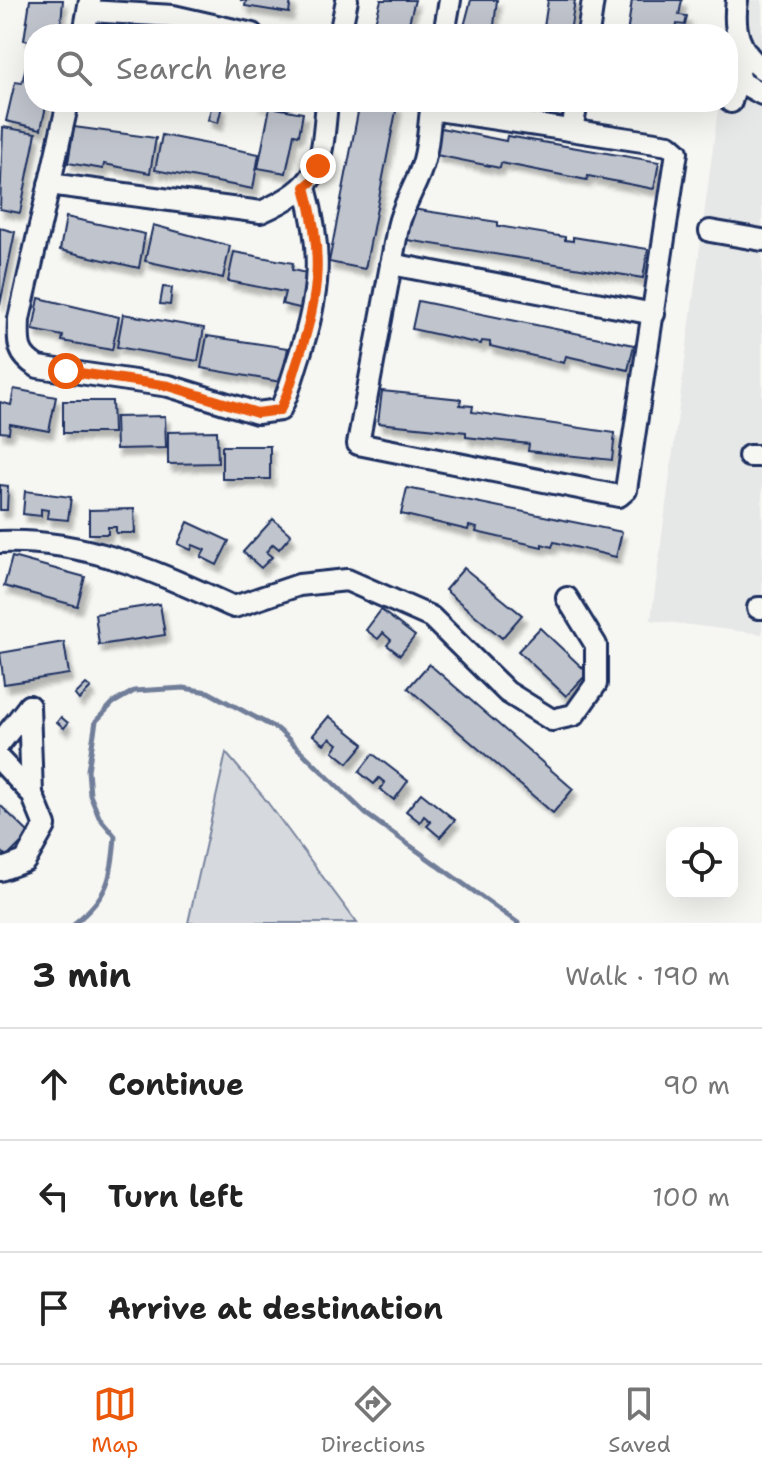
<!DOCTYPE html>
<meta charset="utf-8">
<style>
:root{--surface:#fff;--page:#f2f2f2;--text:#222;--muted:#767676;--line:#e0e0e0;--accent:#ea580c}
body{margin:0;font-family:"Shantell Sans",sans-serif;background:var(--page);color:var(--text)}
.controls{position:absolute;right:24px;bottom:24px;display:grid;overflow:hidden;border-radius:16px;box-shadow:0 8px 32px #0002}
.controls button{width:72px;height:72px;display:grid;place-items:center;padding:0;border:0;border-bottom:2px solid var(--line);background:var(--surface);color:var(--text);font:40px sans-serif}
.stop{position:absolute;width:24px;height:24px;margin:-18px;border:6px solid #ea580c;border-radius:50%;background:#fff}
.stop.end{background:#ea580c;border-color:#fff;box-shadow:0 2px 8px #0008}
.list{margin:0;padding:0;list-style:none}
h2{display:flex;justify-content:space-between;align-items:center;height:104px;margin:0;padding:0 32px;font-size:34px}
h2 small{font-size:26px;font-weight:400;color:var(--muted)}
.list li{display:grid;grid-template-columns:52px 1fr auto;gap:24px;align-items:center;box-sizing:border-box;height:112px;padding:0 32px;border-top:2px solid var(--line)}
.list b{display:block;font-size:30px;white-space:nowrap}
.list em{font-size:26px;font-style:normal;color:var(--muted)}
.icon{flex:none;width:44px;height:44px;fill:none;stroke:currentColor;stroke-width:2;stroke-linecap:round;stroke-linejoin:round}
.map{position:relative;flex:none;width:762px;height:923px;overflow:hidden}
.search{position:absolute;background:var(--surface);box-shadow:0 8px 32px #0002;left:24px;right:24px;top:24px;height:88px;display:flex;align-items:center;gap:20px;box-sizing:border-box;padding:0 28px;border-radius:32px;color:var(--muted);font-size:30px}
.sheet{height:440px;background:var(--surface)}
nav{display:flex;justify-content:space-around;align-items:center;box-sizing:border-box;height:112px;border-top:2px solid var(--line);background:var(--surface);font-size:22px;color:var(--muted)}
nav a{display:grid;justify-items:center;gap:4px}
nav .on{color:var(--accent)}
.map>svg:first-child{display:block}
.built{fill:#e6e7e7}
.green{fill:#d6d9dd;stroke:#78849e;stroke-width:2}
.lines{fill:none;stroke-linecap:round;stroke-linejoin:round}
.stream{stroke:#717e99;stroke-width:5}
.building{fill:#c0c4cd;stroke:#1b2f5e;stroke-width:2;filter:url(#shadow)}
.minor-casing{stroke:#1b2f5e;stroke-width:26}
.minor{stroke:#f6f6f2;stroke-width:20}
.route{stroke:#ea580c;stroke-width:10}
</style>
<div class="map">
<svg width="762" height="923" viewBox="0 0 762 923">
<defs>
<filter id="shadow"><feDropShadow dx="4" dy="7" stdDeviation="2" flood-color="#0004"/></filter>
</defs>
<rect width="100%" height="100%" fill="#f6f6f2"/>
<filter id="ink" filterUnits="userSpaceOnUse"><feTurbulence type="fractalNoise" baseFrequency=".0125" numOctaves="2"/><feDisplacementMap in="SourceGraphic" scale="16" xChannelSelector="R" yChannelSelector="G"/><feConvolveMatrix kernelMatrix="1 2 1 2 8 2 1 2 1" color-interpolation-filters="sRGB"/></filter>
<g filter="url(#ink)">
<polygon class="built" points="732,0 762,0 762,634 651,620 719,102 728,102 728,34"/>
<polygon class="green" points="226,753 262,795 357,923 188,923"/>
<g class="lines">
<path class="stream" d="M75,923C108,896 112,879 115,836L99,817L90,795L88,770L96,721L113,703L134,691L184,688L208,692L279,730L366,814L518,923"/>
</g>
<g class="building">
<polygon points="30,0 63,0 60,34 34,34 34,42 24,40"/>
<polygon points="240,0 291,0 289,13 245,6 246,1"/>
<polygon points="381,0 415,0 406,34 372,34"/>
<polygon points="471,0 497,0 493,34 462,34"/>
<polygon points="548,0 575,0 570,32 576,34 543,34"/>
<polygon points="632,0 682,0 679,15 687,16 685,25 677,24 675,34 627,34"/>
<polygon points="31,45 34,102 47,102 41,129 6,121 15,82 22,83"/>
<polygon points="255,102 287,102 285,108"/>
<polygon points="360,102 397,106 365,269 329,262"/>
<polygon points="212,104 222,106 218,123 208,120"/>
<polygon points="270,107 303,113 299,135 294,134 286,173 258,168"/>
<polygon points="3,127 36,133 20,213 0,209"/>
<polygon points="74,127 156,138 150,173 104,164 103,169 68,163"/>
<polygon points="441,128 506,141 507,136 659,162 654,189 588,176 587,180 501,163 500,168 436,155"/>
<polygon points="162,135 259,154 253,189 155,170"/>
<polygon points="412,209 498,222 498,226 565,237 565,240 573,241 573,237 648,249 643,278 407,240"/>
<polygon points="66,217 145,234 139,268 60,250"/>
<polygon points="153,225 230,246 223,278 145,261"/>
<polygon points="0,228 15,232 0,305"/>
<polygon points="234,252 293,263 292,270 311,274 304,309 282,304 285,292 228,281"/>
<polygon points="163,287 172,288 170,305 160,304"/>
<polygon points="39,298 119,317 112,350 62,341 63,336 33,330"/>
<polygon points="418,301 634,345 628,370 566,356 564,363 490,346 490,342 482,341 481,344 412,329"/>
<polygon points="123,314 204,328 198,361 117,347"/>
<polygon points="207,336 288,348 281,382 201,368"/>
<polygon points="14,389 56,397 49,431 10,424 9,433 0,432 0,402 11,405"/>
<polygon points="382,391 461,399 460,405 473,406 472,412 615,433 612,460 528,451 529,444 466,437 466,432 378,423"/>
<polygon points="63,401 112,401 113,433 63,433"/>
<polygon points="165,416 166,448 116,449 115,417"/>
<polygon points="217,431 218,463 168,464 168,432"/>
<rect x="222" y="446" width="48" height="33"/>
<polygon points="0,485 8,486 7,510 0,510"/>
<polygon points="407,488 622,532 616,557 554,542 552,547 542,544 542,547 476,532 477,528 469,526 468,530 401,514"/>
<polygon points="25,491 71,497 68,520 47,518 48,510 41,509 41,516 23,514"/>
<polygon points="134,509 135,533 116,533 116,527 108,527 108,534 89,534 89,510"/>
<polygon points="273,519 291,535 279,549 273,544 266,552 272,557 261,568 243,552"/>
<polygon points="188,522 229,541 217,565 201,557 205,550 193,545 191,550 178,544"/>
<polygon points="12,557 85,577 77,606 4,586"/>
<polygon points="464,568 522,615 502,638 445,590"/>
<polygon points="160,604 165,635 99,645 95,614"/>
<polygon points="381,610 415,636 400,655 387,645 391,640 383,633 378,639 366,630"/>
<polygon points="540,628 588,673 566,696 518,651"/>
<polygon points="64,642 69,674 4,684 0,653"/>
<polygon points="429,664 573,789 553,813 408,688"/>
<polygon points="86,684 91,688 79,700 75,695"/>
<polygon points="329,716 364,744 348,763 333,751 338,744 330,738 324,744 313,735"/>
<polygon points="61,717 68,723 64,728 57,722"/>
<polygon points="373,754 408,781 394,800 380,789 385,783 379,778 374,784 359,772"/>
<polygon points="421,793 455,820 440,837 427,826 431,822 424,816 420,822 406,811"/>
<polygon points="0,805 30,834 7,857 0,850"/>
</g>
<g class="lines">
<defs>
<g id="minor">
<path d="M737,0C733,30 738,50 762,69"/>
<polyline points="89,11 173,16 252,34"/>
<polyline points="84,34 90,0"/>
<polyline points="340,34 347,0"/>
<polyline points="444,34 450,0"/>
<polyline points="588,34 593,0"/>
<polyline points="737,80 762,94"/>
<path d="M68,102L19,319C18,343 17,355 38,367L169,386L257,413L280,410C289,393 293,375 299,357C320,294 323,251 305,187"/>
<polyline points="731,102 744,54"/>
<path d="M431,109L669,145L677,152L626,490L619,496L358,444L398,227C403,203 418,184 424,160C429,142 429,121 432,102"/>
<polyline points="572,130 577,102"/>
<path d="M49,184L261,212C323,184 321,166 327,102"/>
<polyline points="710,231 762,240"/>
<polyline points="391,264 654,314"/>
<polyline points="749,456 762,456"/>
<path d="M0,542C87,539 156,572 234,607L299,585L347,580L431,617L507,692L552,720L574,715L596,684V645L567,598"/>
<polyline points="758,608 762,608"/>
<polyline points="29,706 32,794"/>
<polyline points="0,743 29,706"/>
<polyline points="0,760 32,794 45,826 25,861 0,870"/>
</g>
</defs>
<use href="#minor" class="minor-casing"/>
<use href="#minor" class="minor"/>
</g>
</g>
<g class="lines" filter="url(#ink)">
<path class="route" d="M66,371L169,386L257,413L280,410C289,393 293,375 299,357C320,294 323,251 305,187L312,181L318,166"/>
</g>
</svg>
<div class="controls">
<button><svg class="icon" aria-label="locate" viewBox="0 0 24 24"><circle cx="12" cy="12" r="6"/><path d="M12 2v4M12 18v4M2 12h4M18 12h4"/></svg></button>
</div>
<div class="stop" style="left:66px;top:371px"></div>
<div class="stop end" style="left:318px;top:166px"></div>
<div class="search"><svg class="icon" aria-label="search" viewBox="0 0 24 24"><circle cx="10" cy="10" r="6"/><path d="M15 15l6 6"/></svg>Search here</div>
</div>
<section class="sheet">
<h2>3 min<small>Walk · 190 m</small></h2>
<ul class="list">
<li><svg class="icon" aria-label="ahead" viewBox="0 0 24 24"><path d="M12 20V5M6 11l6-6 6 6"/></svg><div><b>Continue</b></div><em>90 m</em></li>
<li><svg class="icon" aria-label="left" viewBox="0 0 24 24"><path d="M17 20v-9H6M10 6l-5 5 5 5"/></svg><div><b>Turn left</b></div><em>100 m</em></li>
<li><svg class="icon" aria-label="arrive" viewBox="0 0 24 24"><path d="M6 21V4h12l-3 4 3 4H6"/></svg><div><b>Arrive at destination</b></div></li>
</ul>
</section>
<nav>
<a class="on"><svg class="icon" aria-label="map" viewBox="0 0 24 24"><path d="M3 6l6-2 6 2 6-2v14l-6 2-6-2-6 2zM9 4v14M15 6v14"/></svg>Map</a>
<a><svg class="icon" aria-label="directions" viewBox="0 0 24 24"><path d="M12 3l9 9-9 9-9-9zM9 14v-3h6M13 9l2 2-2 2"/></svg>Directions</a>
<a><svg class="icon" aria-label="saved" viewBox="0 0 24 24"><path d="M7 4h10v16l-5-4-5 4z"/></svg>Saved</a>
</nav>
